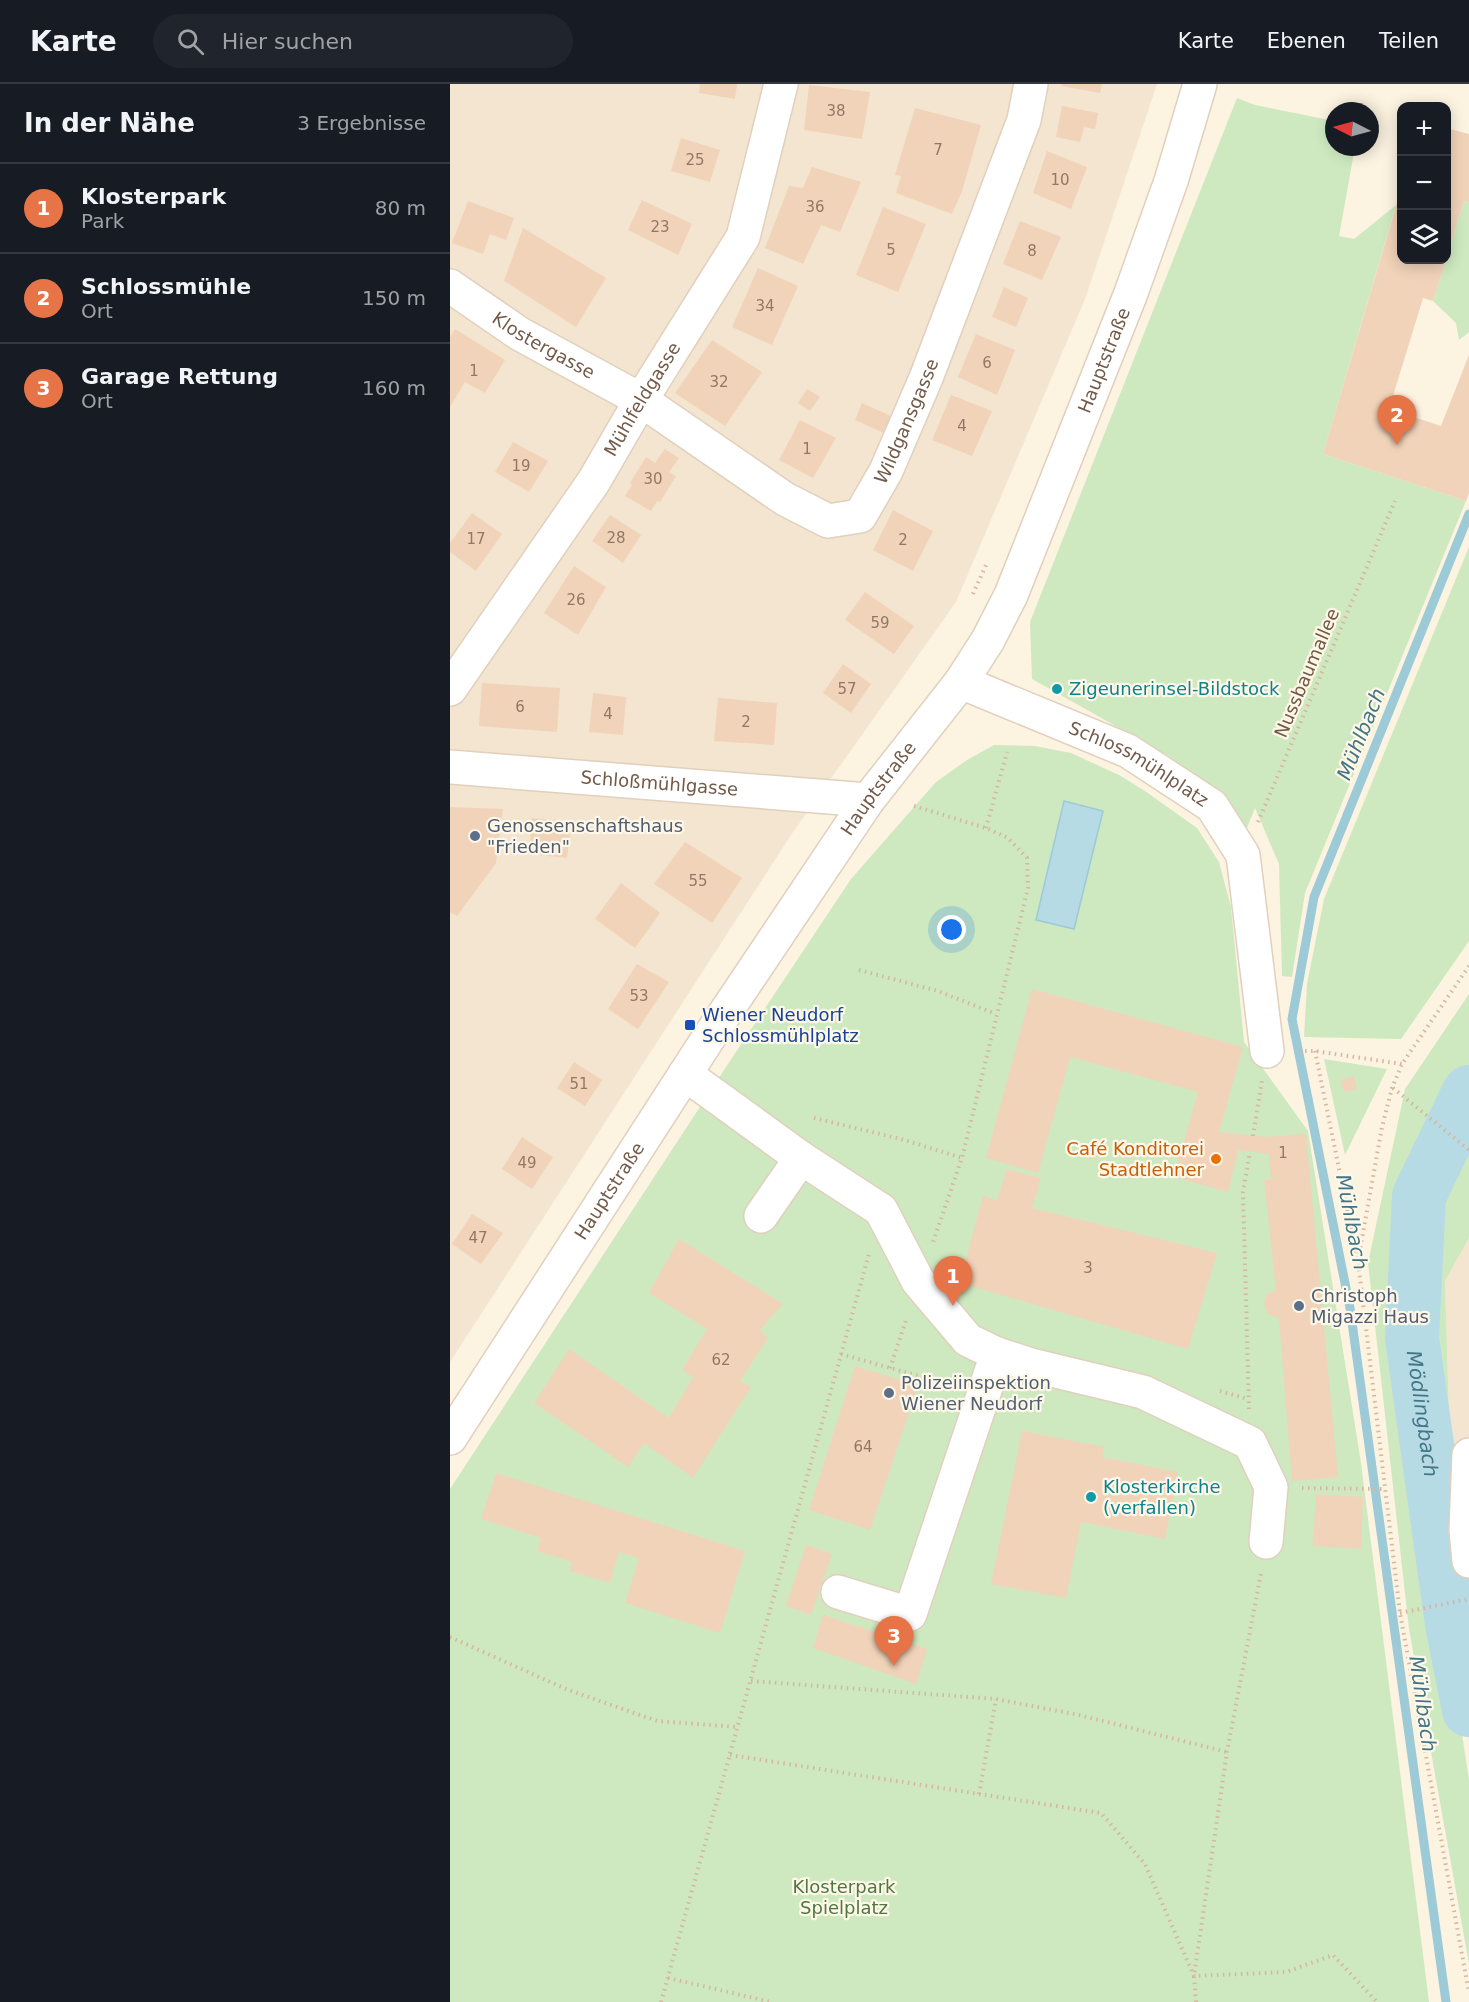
<!DOCTYPE html>
<html lang="de">
<meta charset="utf-8">
<style>
:root{--surface:#171b24;--page:#20242c;--text:#f1f3f6;--muted:#9ea1a6;--line:#363941;--accent:#e67446}
body{margin:0;font-family:"DejaVu Sans",sans-serif;background:var(--page);color:var(--text)}
.controls{position:absolute;right:18px;top:18px;display:grid;overflow:hidden;border-radius:12px;box-shadow:0 3px 15px #0003}
.controls button{width:54px;height:54px;display:grid;place-items:center;padding:0;border:0;border-bottom:2px solid var(--line);background:var(--surface);color:var(--text);font:30px sans-serif}
.compass{position:absolute;left:875px;top:18px;width:54px;height:54px;border-radius:50%;background:var(--surface);box-shadow:0 3px 15px #0003;rotate:276deg}
.you{position:absolute;left:502px;top:846px;width:21px;height:21px;margin:-15px;border:4px solid #fff;border-radius:50%;background:#1a73e8;box-shadow:0 0 0 9px #1a73e833}
.badge{display:grid;place-items:center;width:39px;height:39px;border-radius:50%;background:var(--accent);color:#fff;font-size:20px;font-weight:700}
.pin{position:absolute;translate:-50% -50px;filter:drop-shadow(0 2px 3px #0008)}
.pin::after{content:'';position:absolute;top:32px;width:21px;height:18px;background:inherit;clip-path:polygon(0 0,100% 0,50% 100%)}
.list{margin:0;padding:0;list-style:none}
h2{display:flex;justify-content:space-between;align-items:center;height:78px;margin:0;padding:0 24px;font-size:26px}
h2 small{font-size:20px;font-weight:400;color:var(--muted)}
.list li{display:grid;grid-template-columns:39px 1fr auto;gap:18px;align-items:center;box-sizing:border-box;height:90px;padding:0 24px;border-top:2px solid var(--line)}
.list b{display:block;font-size:22px;white-space:nowrap}
.list p{margin:0;font-size:20px;white-space:nowrap;color:var(--muted)}
.list em{font-size:20px;font-style:normal;color:var(--muted)}
.icon{flex:none;width:33px;height:33px;fill:none;stroke:currentColor;stroke-width:2;stroke-linecap:round;stroke-linejoin:round}
.map{position:relative;flex:none;width:1019px;height:1918px;overflow:hidden}
header{display:flex;align-items:center;gap:36px;box-sizing:border-box;height:84px;padding:0 30px;background:var(--surface);border-bottom:2px solid var(--line)}
header strong{font-size:28px}
nav{display:flex;gap:33px;margin-inline-start:auto;font-size:21px}
.search{width:420px;height:54px;background:var(--page);display:flex;align-items:center;gap:15px;box-sizing:border-box;padding:0 21px;border-radius:33px;color:var(--muted);font-size:22px}
main{display:flex}
aside{flex:1;background:var(--surface)}
.map>svg:first-child{display:block}
.residential{fill:#f3e5cf}
.green{fill:#cee9c0}
.water{fill:#b6dbe5;stroke:#9ccad7;stroke-width:1.5}
.lines{fill:none;stroke-linecap:round;stroke-linejoin:round}
.stream{stroke:#9ccad7;stroke-width:9}
.river{stroke:#b6dbe5;stroke-width:54}
.building{fill:#f1d3b9}
.minor-casing{stroke:#e0d0bd;stroke-width:36}
.path{stroke:#d6b69c;stroke-width:4;stroke-dasharray:1.5 4.5;stroke-linecap:butt}
.minor{stroke:#fff;stroke-width:33}
.culture-dot{fill:#0f9aa8;stroke:#fff7e7;stroke-width:2}
.service-dot{fill:#5c6f8a;stroke:#fff7e7;stroke-width:2}
.transit-dot{fill:#1a4fb4;stroke:#fff7e7;stroke-width:2}
.food-dot{fill:#e8710a;stroke:#fff7e7;stroke-width:2}
.labels{text-anchor:middle;stroke-width:4.5;stroke-linejoin:round;paint-order:stroke}
.number-label{font-size:15px;fill:#927864}
.street-label{font-size:18px;fill:#735a48;stroke:#fff7e7}
.culture-label{font-size:18px;fill:#0d838f;stroke:#fff7e7;text-anchor:start}
.service-label{font-size:18px;fill:#4e5e75;stroke:#fff7e7;text-anchor:start}
.transit-label{font-size:18px;fill:#164399;stroke:#fff7e7;text-anchor:start}
.food-label{font-size:18px;fill:#c56008;stroke:#fff7e7;text-anchor:end}
.park-label{font-size:18px;fill:#4d7841;stroke:#fff7e7}
.water-label{font-size:20px;font-style:italic;fill:#427686;stroke:#fff7e7}
</style>
<header>
<strong>Karte</strong>
<div class="search"><svg class="icon" aria-label="search" viewBox="0 0 24 24"><circle cx="10" cy="10" r="6"/><path d="M15 15l6 6"/></svg>Hier suchen</div>
<nav><a>Karte</a><a>Ebenen</a><a>Teilen</a></nav>
</header>
<main>
<aside>
<h2>In der Nähe<small>3 Ergebnisse</small></h2>
<ul class="list">
<li><span class="badge">1</span><div><b>Klosterpark</b><p>Park</p></div><em>80 m</em></li>
<li><span class="badge">2</span><div><b>Schlossmühle</b><p>Ort</p></div><em>150 m</em></li>
<li><span class="badge">3</span><div><b>Garage Rettung</b><p>Ort</p></div><em>160 m</em></li>
</ul>
</aside>
<div class="map">
<svg width="1019" height="1918" viewBox="0 0 1019 1918">
<rect width="100%" height="100%" fill="#fcf3e1"/>
<g class="residential">
<polygon points="0,0 707,0 635,215 506,518 341,751 0,1278"/>
<polygon points="1019,1154 1019,1551 1003,1465 995,1197"/>
</g>
<g class="green">
<polygon points="787,14 805,21 884,37 884,63 905,63 889,152 904,155 946,121 873,370 1016,417 855,809 842,893 832,892 829,780 805,724 793,754 773,714 719,672 582,595 580,538"/>
<polygon points="1014,117 1019,119 1019,248 1009,256 1006,239 983,217"/>
<polygon points="1019,463 1019,857 951,955 854,953 857,900 874,815"/>
<polygon points="544,661 585,662 621,669 669,691 695,707 747,744 769,778 781,823 794,958 858,1047 911,1379 979,1918 0,1918 0,1405 280,977 401,795 486,698 517,676"/>
<polygon points="1019,910 1019,1154 995,1197 1003,1465 986,1479 1019,1696 1019,1880 959,1545 918,1179 955,1005"/>
<polygon points="874,975 937,985 895,1071"/>
</g>
<polygon class="water" points="614,717 653,727 624,845 586,836"/>
<g class="lines">
<polyline class="stream" points="996,1918 900,1224 842,935 864,813 1019,430"/>
<path class="river" id="s1" d="M1019,1008L969,1112L962,1254L1002,1540L1019,1626"/>
</g>
<g class="building">
<polygon points="250,0 287,0 285,15 249,9"/>
<polygon points="612,0 652,0 650,9 611,2"/>
<polygon points="359,1 420,8 412,55 354,46"/>
<polygon points="612,22 648,29 645,45 634,43 630,58 606,53"/>
<polygon points="465,24 531,41 512,107 502,130 446,109 451,92 445,91"/>
<polygon points="996,44 1019,50 1019,119 1014,117 997,172"/>
<polygon points="231,54 270,66 260,98 221,87"/>
<polygon points="597,67 637,83 621,125 583,109"/>
<polygon points="362,83 411,98 390,148 371,141 353,180 315,164 339,102 353,104"/>
<polygon points="951,105 952,176 996,176 983,217 973,214 939,325 991,342 1019,271 1019,409 1016,417 873,370"/>
<polygon points="192,116 242,140 228,171 178,146"/>
<polygon points="18,117 64,134 56,156 40,150 33,170 2,159"/>
<polygon points="433,123 476,140 448,208 406,191"/>
<polygon points="570,137 611,153 592,196 553,180"/>
<polygon points="73,144 156,194 126,243 54,197"/>
<polygon points="308,184 348,202 322,261 282,243"/>
<polygon points="554,203 578,214 566,243 542,233"/>
<polygon points="5,245 55,276 35,309 15,298 0,323 0,253"/>
<polygon points="526,250 565,266 547,311 508,293"/>
<polygon points="262,256 312,288 275,342 225,309"/>
<polygon points="357,305 370,313 360,327 348,319"/>
<polygon points="501,311 542,327 522,372 482,356"/>
<polygon points="412,319 443,333 436,350 405,336"/>
<polygon points="350,336 386,354 363,394 329,376"/>
<polygon points="63,358 98,377 79,408 45,388"/>
<polygon points="215,365 229,374 219,388 226,392 210,418 207,417 201,427 175,412 182,401 180,399 196,373 205,379"/>
<polygon points="443,426 483,447 463,487 423,466"/>
<polygon points="22,429 52,450 26,487 0,468 0,459"/>
<polygon points="160,431 191,451 173,479 142,457"/>
<polygon points="124,482 156,503 128,551 94,529"/>
<polygon points="415,508 464,542 444,570 395,536"/>
<polygon points="393,580 421,600 401,629 373,609"/>
<polygon points="32,599 110,604 107,648 29,642"/>
<polygon points="143,609 176,613 173,651 139,648"/>
<polygon points="268,614 327,619 324,661 264,657"/>
<polygon points="0,723 53,725 46,779 7,832 0,828"/>
<polygon points="82,734 112,737 111,748 120,749 117,774 79,770"/>
<polygon points="235,758 292,794 262,839 204,800"/>
<polygon points="171,799 210,829 185,864 145,835"/>
<polygon points="187,880 219,898 188,945 158,925"/>
<polygon points="582,905 793,963 769,1048 817,1053 856,1050 888,1393 842,1397 829,1234 818,1230 814,1220 817,1210 826,1206 814,1096 821,1095 819,1070 788,1066 778,1108 724,1093 748,1008 620,973 588,1089 536,1074"/>
<polygon points="124,978 152,996 135,1022 107,1004"/>
<polygon points="904,992 907,1005 894,1008 891,996"/>
<polygon points="72,1053 103,1073 82,1105 52,1085"/>
<polygon points="557,1085 591,1094 582,1124 767,1169 738,1265 510,1199 533,1111 547,1117"/>
<polygon points="22,1130 53,1149 31,1180 2,1160"/>
<polygon points="229,1155 333,1220 310,1246 318,1254 290,1297 301,1303 243,1394 194,1359 178,1383 84,1319 119,1265 219,1334 243,1293 232,1286 257,1245 199,1209"/>
<polygon points="405,1282 468,1301 420,1446 359,1426"/>
<polygon points="572,1347 654,1363 652,1373 728,1388 715,1455 631,1438 616,1514 541,1500"/>
<polygon points="46,1389 295,1467 270,1549 175,1519 189,1474 169,1468 160,1499 120,1487 122,1478 87,1467 91,1454 31,1435"/>
<polygon points="866,1410 913,1413 911,1465 863,1462"/>
<polygon points="356,1461 382,1470 361,1531 336,1522"/>
<polygon points="373,1531 477,1565 466,1600 363,1564"/>
</g>
<g class="lines">
<defs>
<g id="minor">
<path id="s2" d="M0,202L70,250L191,316L335,415L378,437L410,432L436,387L476,294L574,36L581,0"/>
<path id="s3" d="M511,598L678,667L762,722L793,771L817,967"/>
<path id="s4" d="M0,605L144,397L191,316L293,153L331,0"/>
<path id="s5" d="M0,683L418,716"/>
<polyline points="235,990 351,1074 431,1126 468,1197 518,1256 547,1270 581,1281 693,1308 800,1359 821,1403 816,1458"/>
<polyline points="311,1132 351,1074"/>
<path id="s6" d="M0,1354L261,950L418,716L511,598L538,556L561,511L681,209L721,97L750,0"/>
<polyline points="1019,1371 1016,1446 1019,1477"/>
<polyline points="388,1508 460,1530 547,1270"/>
</g>
</defs>
<use href="#minor" class="minor-casing"/>
<g class="path">
<polyline points="523,510 536,481"/>
<polyline points="464,722 536,744 558,754 577,774 578,804 512,1074 483,1158"/>
<polyline points="808,738 945,417"/>
<polyline points="536,744 557,668"/>
<polyline points="1019,882 952,980 942,1004 932,1043 908,1177 950,1529 1019,1909"/>
<polyline points="409,886 488,907 546,930"/>
<polyline points="849,967 865,967 952,980"/>
<polyline points="865,967 907,1173"/>
<polyline points="943,1004 1019,1066"/>
<polyline points="364,1034 451,1055 512,1074"/>
<polyline points="803,1052 812,996"/>
<polyline points="391,1270 504,1302"/>
<polyline points="440,1284 457,1233"/>
<polyline points="770,1307 798,1315"/>
<polyline points="799,1325 793,1108 800,1068"/>
<polyline points="852,1404 935,1405"/>
<polyline points="950,1529 1019,1515"/>
<polyline points="0,1553 116,1605 207,1637 288,1643"/>
<polyline points="301,1597 546,1615 629,1631 777,1668"/>
<polyline points="280,1671 651,1729 695,1780 744,1892 836,1888 883,1871 927,1918"/>
<polyline points="529,1710 546,1615"/>
<polyline points="218,1894 321,1918"/>
<polyline points="211,1918 419,1170"/>
<polyline points="746,1918 744,1892 777,1668 811,1489"/>
</g>
<use href="#minor" class="minor"/>
</g>
<g class="culture-dot">
<circle cx="607" cy="605" r="6"/>
<circle cx="641" cy="1413" r="6"/>
</g>
<g class="service-dot">
<circle cx="25" cy="752" r="6"/>
<circle cx="849" cy="1222" r="6"/>
<circle cx="439" cy="1309" r="6"/>
</g>
<rect class="transit-dot" x="234" y="935" width="12" height="12" rx="3"/>
<circle class="food-dot" cx="766" cy="1075" r="6"/>
<g class="labels">
<g class="number-label">
<text x="386" y="32">38</text>
<text x="488" y="71">7</text>
<text x="245" y="81">25</text>
<text x="610" y="101">10</text>
<text x="365" y="128">36</text>
<text x="210" y="148">23</text>
<text x="441" y="171">5</text>
<text x="582" y="172">8</text>
<text x="315" y="227">34</text>
<text x="537" y="284">6</text>
<text x="24" y="292">1</text>
<text x="269" y="303">32</text>
<text x="512" y="347">4</text>
<text x="357" y="370">1</text>
<text x="71" y="387">19</text>
<text x="203" y="400">30</text>
<text x="166" y="459">28</text>
<text x="26" y="460">17</text>
<text x="453" y="461">2</text>
<text x="126" y="521">26</text>
<text x="430" y="544">59</text>
<text x="397" y="610">57</text>
<text x="70" y="628">6</text>
<text x="158" y="635">4</text>
<text x="296" y="643">2</text>
<text x="248" y="802">55</text>
<text x="189" y="917">53</text>
<text x="129" y="1005">51</text>
<text x="833" y="1074">1</text>
<text x="77" y="1084">49</text>
<text x="28" y="1159">47</text>
<text x="638" y="1189">3</text>
<text x="271" y="1281">62</text>
<text x="413" y="1368">64</text>
</g>
<g class="street-label">
<text dy="6" stroke="none"><textPath href="#s2" startOffset="111">Klostergasse</textPath></text>
<text dy="6" stroke="none"><textPath href="#s6" startOffset="1266">Hauptstraße</textPath></text>
<text dy="6" stroke="none"><textPath href="#s4" startOffset="348">Mühlfeldgasse</textPath></text>
<text dy="6" stroke="none"><textPath href="#s2" startOffset="584">Wildgansgasse</textPath></text>
<text transform="translate(857 589) rotate(-67)" y="6">Nussbaumallee</text>
<text dy="6" stroke="none"><textPath href="#s3" startOffset="196">Schlossmühlplatz</textPath></text>
<text dy="6" stroke="none"><textPath href="#s5" startOffset="210">Schloßmühlgasse</textPath></text>
<text dy="6" stroke="none"><textPath href="#s6" startOffset="778">Hauptstraße</textPath></text>
<text dy="6" stroke="none"><textPath href="#s6" startOffset="294">Hauptstraße</textPath></text>
</g>
<g class="culture-label">
<text x="619" y="611">Zigeunerinsel-Bildstock</text>
<text x="653" y="1409">Klosterkirche<tspan x="653" dy="21">(verfallen)</tspan></text>
</g>
<g class="service-label">
<text x="37" y="748">Genossenschaftshaus<tspan x="37" dy="21">"Frieden"</tspan></text>
<text x="861" y="1218">Christoph<tspan x="861" dy="21">Migazzi Haus</tspan></text>
<text x="451" y="1305">Polizeiinspektion<tspan x="451" dy="21">Wiener Neudorf</tspan></text>
</g>
<g class="transit-label">
<text x="252" y="937">Wiener Neudorf<tspan x="252" dy="21">Schlossmühlplatz</tspan></text>
</g>
<g class="food-label">
<text x="754" y="1071">Café Konditorei<tspan x="754" dy="21">Stadtlehner</tspan></text>
</g>
<g class="park-label">
<text x="394" y="1809">Klosterpark<tspan x="394" dy="21">Spielplatz</tspan></text>
</g>
<g class="water-label">
<text transform="translate(911 650) rotate(-68)" y="7">Mühlbach</text>
<text transform="translate(902 1138) rotate(79)" y="7">Mühlbach</text>
<text dy="7" stroke="none"><textPath href="#s1" startOffset="334">Mödlingbach</textPath></text>
<text transform="translate(973 1620) rotate(82)" y="7">Mühlbach</text>
</g>
</g>
</svg>
<div class="controls">
<button>+</button>
<button>−</button>
<button><svg class="icon" aria-label="layers" viewBox="0 0 24 24"><path d="M12 4l9 5-9 5-9-5zM3 14l9 5 9-5"/></svg></button>
</div>
<svg class="compass" viewBox="-18 -18 36 36"><path d="M0-13l5 13h-10z" fill="#e53935"/><path d="M0 13l5-13h-10z" fill="#9ea1a6"/></svg>
<div class="you"></div>
<div class="pin badge" style="left:503px;top:1222px">1</div>
<div class="pin badge" style="left:947px;top:361px">2</div>
<div class="pin badge" style="left:444px;top:1582px">3</div>
</div>
</main>
